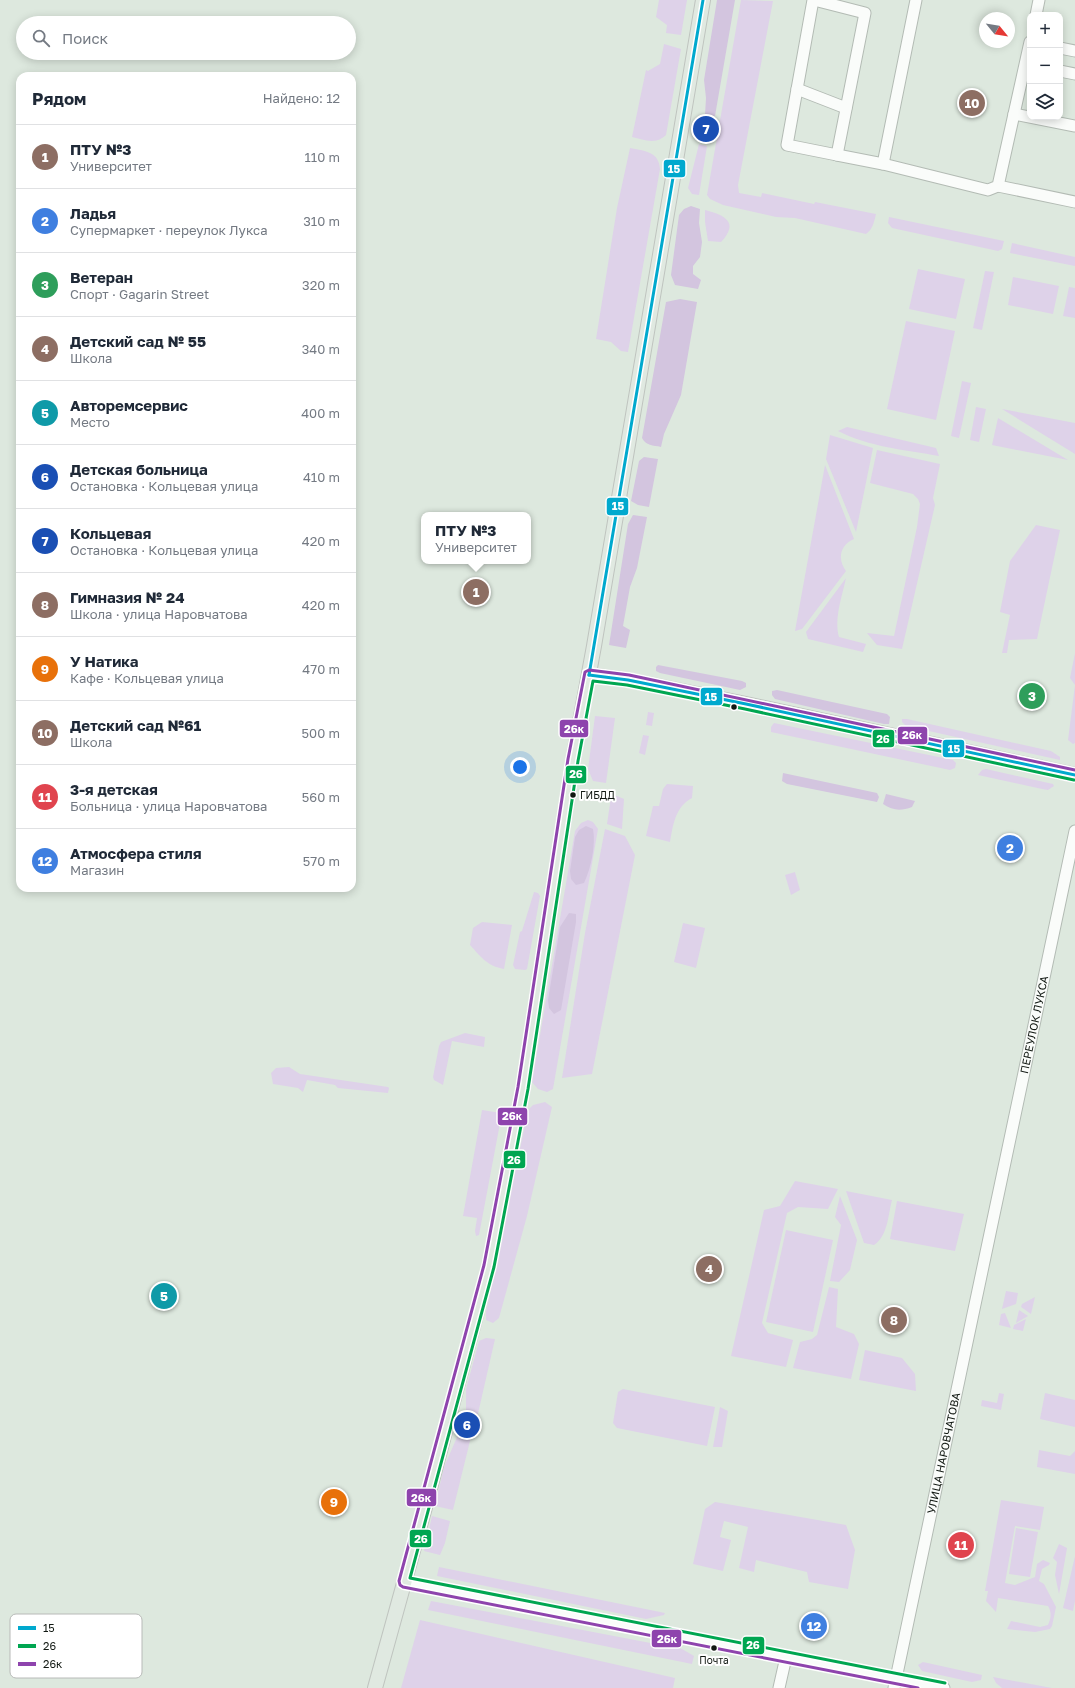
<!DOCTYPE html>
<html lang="ru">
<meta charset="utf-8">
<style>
:root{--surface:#fff;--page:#f2f2f3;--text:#1f2937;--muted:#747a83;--line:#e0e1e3;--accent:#586159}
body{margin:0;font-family:"Golos Text",sans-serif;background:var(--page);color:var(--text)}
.controls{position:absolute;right:12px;top:12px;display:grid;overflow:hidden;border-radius:8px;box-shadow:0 2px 10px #0003}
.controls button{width:36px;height:36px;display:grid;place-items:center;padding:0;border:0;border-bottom:1px solid var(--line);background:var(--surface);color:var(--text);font:20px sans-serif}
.compass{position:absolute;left:979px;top:12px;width:36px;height:36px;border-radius:50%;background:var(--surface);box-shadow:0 2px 10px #0003;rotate:120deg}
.you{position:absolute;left:520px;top:767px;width:14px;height:14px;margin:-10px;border:3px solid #fff;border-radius:50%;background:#1a73e8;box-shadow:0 0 0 6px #1a73e833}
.badge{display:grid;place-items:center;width:26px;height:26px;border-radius:50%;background:var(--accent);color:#fff;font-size:13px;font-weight:700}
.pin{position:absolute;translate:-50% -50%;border:2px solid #fff;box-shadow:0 1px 4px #0006}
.popup{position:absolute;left:421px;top:512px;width:110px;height:52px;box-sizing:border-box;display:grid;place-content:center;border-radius:8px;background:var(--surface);filter:drop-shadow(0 1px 3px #0005);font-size:13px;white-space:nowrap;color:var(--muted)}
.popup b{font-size:15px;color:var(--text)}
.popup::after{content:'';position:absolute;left:50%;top:100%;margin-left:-8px;border:8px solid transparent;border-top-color:var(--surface)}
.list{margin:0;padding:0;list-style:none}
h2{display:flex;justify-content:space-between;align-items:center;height:52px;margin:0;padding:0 16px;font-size:17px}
h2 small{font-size:13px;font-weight:400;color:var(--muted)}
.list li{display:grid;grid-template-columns:26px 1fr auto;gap:12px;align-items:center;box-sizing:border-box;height:64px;padding:0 16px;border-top:1px solid var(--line)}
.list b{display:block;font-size:15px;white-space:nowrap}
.list p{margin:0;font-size:13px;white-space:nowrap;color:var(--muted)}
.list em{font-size:13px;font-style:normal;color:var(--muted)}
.icon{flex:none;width:22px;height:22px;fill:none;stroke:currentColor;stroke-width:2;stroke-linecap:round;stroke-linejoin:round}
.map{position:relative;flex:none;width:1075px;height:1688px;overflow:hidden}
.search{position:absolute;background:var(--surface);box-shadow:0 2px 10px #0003;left:16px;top:16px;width:340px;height:44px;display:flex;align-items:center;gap:10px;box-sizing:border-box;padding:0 14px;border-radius:22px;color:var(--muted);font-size:15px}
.panel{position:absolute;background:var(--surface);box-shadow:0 2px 10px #0003;left:16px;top:72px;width:340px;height:820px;border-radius:12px}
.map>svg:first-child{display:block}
.green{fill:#ded2e9}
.forest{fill:#d3c5df}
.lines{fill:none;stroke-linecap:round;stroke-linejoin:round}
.minor-casing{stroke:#b3bbb4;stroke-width:13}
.major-casing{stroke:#bfc4bf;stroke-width:16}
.minor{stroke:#fafcfa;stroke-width:11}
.major{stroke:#e0e9e1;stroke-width:14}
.bus-1-casing{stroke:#fff;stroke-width:6}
.bus-2-casing{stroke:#fff;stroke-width:6}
.bus-3-casing{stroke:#fff;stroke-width:6}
.bus-1{stroke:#00a9ce;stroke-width:3}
.bus-2{stroke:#00a651;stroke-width:3}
.bus-3{stroke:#8e44ad;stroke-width:3}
.bus-dot{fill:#111812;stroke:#fff;stroke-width:1.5}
.labels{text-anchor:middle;stroke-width:4;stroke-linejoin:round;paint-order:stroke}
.bus-label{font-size:10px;fill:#111812;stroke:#fff;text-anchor:start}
.street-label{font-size:11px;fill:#111812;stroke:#fff}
.key{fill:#fff;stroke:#b8bab8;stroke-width:1}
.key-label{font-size:11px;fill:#111812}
.line-badge{stroke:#fff;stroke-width:1.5}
.badge-label{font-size:11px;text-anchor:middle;font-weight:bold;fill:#fff}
</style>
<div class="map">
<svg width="1075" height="1688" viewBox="0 0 1075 1688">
<rect width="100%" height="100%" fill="#dde8de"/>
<g class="green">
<polygon points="659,0 687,0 681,35 666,33 667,25 656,17"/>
<path d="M741,0L773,1L738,185L739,193L761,197L762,193L814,204L815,202L876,214C874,222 873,229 866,234L795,218L776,217L723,205L710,199L707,195Z"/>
<path d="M664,44L681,49L666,135C656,145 644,140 632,137L646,70L648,71L660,64Z"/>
<polygon points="699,144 707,146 699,195 692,194 688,188"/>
<path d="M630,148C644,151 659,151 660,169L628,352L621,351L611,342L596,339L617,208Z"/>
<path d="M705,210C724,215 740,222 721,242L708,241L705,222Z"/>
<polygon points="889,217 1004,241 1002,249 998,251 892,228 888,223"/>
<polygon points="1012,243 1075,257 1075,266 1010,253"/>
<polygon points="918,269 965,279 956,319 909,309"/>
<polygon points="985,271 994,272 982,330 973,328"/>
<polygon points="1013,277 1059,286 1053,314 1008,305"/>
<polygon points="1069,287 1075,288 1075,318 1063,316"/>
<polygon points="906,321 955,331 936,420 887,409"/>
<polygon points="962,381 971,383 959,438 951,436"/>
<polygon points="976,407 986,409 979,442 970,440"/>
<polygon points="1002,409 1075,423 1075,454"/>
<polygon points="998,418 1068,460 992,445"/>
<path d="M847,427L936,448L939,456C906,450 869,447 838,431Z"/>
<polygon points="830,435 873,448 856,532 826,459"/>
<polygon points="877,450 940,464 933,498 935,505 902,649 877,645 867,633 894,636 917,527 920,504 918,499 913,494 870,483"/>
<path d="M825,465L854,539C840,545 837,559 846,571L802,629L795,631Z"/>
<polygon points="1036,525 1060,530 1037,639 1009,640 1007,653 1002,653 1010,615 1000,612 1010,561"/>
<path d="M846,578C842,597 834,618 839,637L866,644L863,652L808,639L806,632Z"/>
<polygon points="1075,653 1075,743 1073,744 1068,740 1075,685 1070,678"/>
<polygon points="648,712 654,713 652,726 646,725"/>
<polygon points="595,716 615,718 606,783 593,781 588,769"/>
<polygon points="902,719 907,719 1051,751 1060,757 1060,760 906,726 902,722"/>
<polygon points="774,723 953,760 956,763 955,768 950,770 771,732 771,727"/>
<polygon points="643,735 649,736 645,755 639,753"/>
<polygon points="986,769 1053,784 1054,786 1048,790 1042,789 978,775 982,770"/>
<path d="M667,784L693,786L692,798C675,807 673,825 670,842L646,836L653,806H659L663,789Z"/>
<polygon points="617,796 624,799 622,829 607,824 611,797"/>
<polygon points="588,820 593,822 598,829 553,1089 547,1092 538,1089 532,1082 575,831 581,823"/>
<polygon points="605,829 625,836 635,855 592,1074 562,1078 585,933"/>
<polygon points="795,872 800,890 791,895 785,875"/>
<polygon points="534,892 538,893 540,896 527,969 525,970 515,969 513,965 520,932 522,931"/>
<path d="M482,922L512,925L504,969C487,966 481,957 470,945L473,928Z"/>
<polygon points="683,923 705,928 696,968 674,962"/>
<polygon points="465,1033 485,1037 484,1047 452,1041 443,1085 434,1080 433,1077 439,1046 441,1042"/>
<polygon points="289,1067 300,1074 388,1087 389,1088 388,1093 338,1088 335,1085 307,1080 303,1092 298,1088 273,1084 271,1073 276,1068"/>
<polygon points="545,1102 552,1107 527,1216 499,1318 493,1323 486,1320 486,1312 528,1110 533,1105"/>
<polygon points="482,1110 501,1113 501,1118 479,1235 476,1236 475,1231 477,1218 463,1216"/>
<polygon points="795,1181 838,1189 828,1209 798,1207 787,1213 762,1323 768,1333 793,1340 786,1367 731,1356 764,1210 780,1206"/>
<path d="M846,1191L892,1200C888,1215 888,1236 874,1245L864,1243Z"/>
<polygon points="840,1196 857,1240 850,1270 839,1282 830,1281 841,1225 835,1217"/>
<polygon points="897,1201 964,1214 955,1251 890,1239"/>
<polygon points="786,1230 833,1240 813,1332 766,1322"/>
<polygon points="829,1287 838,1289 836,1327 854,1334 859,1344 851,1379 793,1368 800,1342 812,1339 817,1335"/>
<polygon points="1006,1291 1018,1293 1016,1304 1002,1309"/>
<polygon points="1035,1297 1031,1314 1021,1307 1022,1304"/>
<polygon points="1019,1310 1028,1316 1016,1323"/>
<polygon points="1005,1313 1011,1328 999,1325 1001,1314"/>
<polygon points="1026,1319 1023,1331 1013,1329 1014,1325"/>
<polygon points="486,1338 495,1339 477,1418 466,1416 466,1389 479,1341"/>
<polygon points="865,1350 902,1358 915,1374 916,1391 859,1380"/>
<polygon points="623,1389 715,1407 707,1446 617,1428 613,1423 618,1392"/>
<polygon points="999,1393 1004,1394 1001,1410 981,1406 982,1400 997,1403"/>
<polygon points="1045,1393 1075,1400 1075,1427 1040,1419"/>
<polygon points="720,1407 728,1411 722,1447 713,1447"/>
<polygon points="458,1435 471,1437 453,1510 435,1506 444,1467"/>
<polygon points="1039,1450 1070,1456 1075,1451 1075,1474 1037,1467"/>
<path d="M1001,1500L1044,1507L1040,1530L1015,1526L1005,1583L1015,1585L1035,1577L1037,1564L1043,1560L1050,1563L1049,1565L1042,1569L1039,1581L1044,1584L1056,1607L1052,1626L1050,1629L1035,1632L1007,1629L1011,1621L1040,1627L1048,1625C1051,1618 1052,1613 1048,1606L998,1598L996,1612L986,1601L988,1591H985Z"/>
<polygon points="715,1502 846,1525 855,1550 848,1589 809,1582 807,1572 756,1560 754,1572 739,1568 748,1527 724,1521 720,1537 731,1540 723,1571 693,1564 705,1509"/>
<polygon points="432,1516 450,1521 445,1543 440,1555 424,1551"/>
<polygon points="1016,1528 1038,1532 1030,1577 1009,1574"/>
<polygon points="1059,1544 1067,1548 1059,1594 1055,1575 1057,1562 1053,1558"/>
<polygon points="1075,1556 1075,1601 1073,1611 1063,1608"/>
<polygon points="439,1567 665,1613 664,1615 646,1619 437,1576"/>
<polygon points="431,1601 682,1649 694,1656 692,1664 428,1610"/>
<polygon points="420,1620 675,1678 673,1688 401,1688"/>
<polygon points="923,1662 982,1675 981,1680 972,1682 922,1671 918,1665"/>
<polygon points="993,1677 1052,1688 1002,1688 996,1683"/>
</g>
<g class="forest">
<polygon points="717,0 735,0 715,116 705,115 706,98 704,80"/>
<polygon points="691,206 700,209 699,223 702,242 700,257 693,266 693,274 701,280 698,289 675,285 671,275 679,215 684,209"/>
<path d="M680,299L697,302L681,395L664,434L661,447C653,445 646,446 642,438L666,302Z"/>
<polygon points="644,457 658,459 649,507 638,505 631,501 639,461"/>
<polygon points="633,515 647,517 637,568 630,587 623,626 630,630 626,648 609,645 628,524"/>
<polygon points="658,665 742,681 746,683 746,687 740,690 660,673 656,671 656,667"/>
<polygon points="777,690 887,714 890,717 889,724 884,724 775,699 772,695 772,691"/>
<polygon points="783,773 877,793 879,797 877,802 787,784 782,781"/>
<path d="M886,794L915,801L912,807C901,811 893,811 883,804Z"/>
<path d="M586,826L593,829C596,845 591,868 584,883L576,885L571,879L570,871L575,837L579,830Z"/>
<polygon points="569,913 576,914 576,922 561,1010 554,1014 549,1008 548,1000 560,927"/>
</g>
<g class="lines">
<defs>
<g id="minor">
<polyline points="813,0 787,145 837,155 865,13 814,0"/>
<polyline points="1036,15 1039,0"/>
<polyline points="1060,48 1075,51"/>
<polyline points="1060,71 1075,74"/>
<polyline points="797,89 846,108"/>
<polyline points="1014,114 1075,126"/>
<polyline points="837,155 883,164 916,0"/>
<polyline points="883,164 988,190 998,186 1030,42"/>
<polyline points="998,186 1075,202"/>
<polyline points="404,1582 944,1688"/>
<polyline points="779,1688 786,1657"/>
<path id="s1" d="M894,1688L1075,831"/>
</g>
<g id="major">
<polyline points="589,675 628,680 746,704 1075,775"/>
<polyline points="375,1688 424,1511 489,1266 523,1088 573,760 594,646 703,0"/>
</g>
</defs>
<use href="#minor" class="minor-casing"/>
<use href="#major" class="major-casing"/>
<use href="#minor" class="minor"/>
<use href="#major" class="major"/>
<defs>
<g id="bus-1">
<polyline points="589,675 703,0"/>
<polyline points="589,675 628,680 746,704 1075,775"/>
</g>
<polyline id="bus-2" points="945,1683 410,1578 494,1267 528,1089 578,761 593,681 627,685 745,709 1074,780"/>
<polyline id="bus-3" points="918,1688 403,1587 400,1585 399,1581 484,1265 518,1087 568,759 585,672 589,670 629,675 1075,770"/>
</defs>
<use href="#bus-1" class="bus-1-casing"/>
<use href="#bus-2" class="bus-2-casing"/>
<use href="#bus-3" class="bus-3-casing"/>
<use href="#bus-1" class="bus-1"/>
<use href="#bus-2" class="bus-2"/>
<use href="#bus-3" class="bus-3"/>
</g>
<g class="bus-dot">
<circle cx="734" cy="707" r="3.5"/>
<circle cx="573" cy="795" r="3.5"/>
<circle cx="714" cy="1648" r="3.5"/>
</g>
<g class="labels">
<g class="bus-label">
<text x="580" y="799">ГИБДД</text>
<text x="714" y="1664" text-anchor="middle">Почта</text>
</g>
<g class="street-label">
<text dy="4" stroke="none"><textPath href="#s1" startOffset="678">ПЕРЕУЛОК ЛУКСА</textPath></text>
<text dy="4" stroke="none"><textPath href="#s1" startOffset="240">УЛИЦА НАРОВЧАТОВА</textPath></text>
</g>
</g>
<rect x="10" y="1614" width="132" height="64" rx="6" class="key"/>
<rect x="18" y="1626" width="18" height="4" fill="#00a9ce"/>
<rect x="18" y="1644" width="18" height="4" fill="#00a651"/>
<rect x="18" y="1662" width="18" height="4" fill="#8e44ad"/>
<g class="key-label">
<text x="43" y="1632">15</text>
<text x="43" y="1650">26</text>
<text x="43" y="1668">26к</text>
</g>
<g class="line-badge">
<rect x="663" y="159" width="23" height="19" rx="4" fill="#00a9ce"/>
<rect x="606" y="497" width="23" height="19" rx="4" fill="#00a9ce"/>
<rect x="700" y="687" width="23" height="19" rx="4" fill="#00a9ce"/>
<rect x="559" y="719" width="30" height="19" rx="4" fill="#8e44ad"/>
<rect x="897" y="726" width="31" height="19" rx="4" fill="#8e44ad"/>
<rect x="872" y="729" width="23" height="19" rx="4" fill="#00a651"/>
<rect x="942" y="739" width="23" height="19" rx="4" fill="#00a9ce"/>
<rect x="565" y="765" width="22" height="19" rx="4" fill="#00a651"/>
<rect x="497" y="1107" width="31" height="19" rx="4" fill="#8e44ad"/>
<rect x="503" y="1150" width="23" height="19" rx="4" fill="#00a651"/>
<rect x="406" y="1488" width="31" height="19" rx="4" fill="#8e44ad"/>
<rect x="409" y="1529" width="23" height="19" rx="4" fill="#00a651"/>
<rect x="651" y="1629" width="31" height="19" rx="4" fill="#8e44ad"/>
<rect x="742" y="1636" width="23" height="19" rx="4" fill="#00a651"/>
</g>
<g class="badge-label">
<text x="674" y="173">15</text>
<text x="618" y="510">15</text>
<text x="711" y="701">15</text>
<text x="574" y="733">26к</text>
<text x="912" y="739">26к</text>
<text x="883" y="743">26</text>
<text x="954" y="753">15</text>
<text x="576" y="778">26</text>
<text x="512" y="1120">26к</text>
<text x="514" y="1164">26</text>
<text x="421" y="1502">26к</text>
<text x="421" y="1543">26</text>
<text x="667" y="1643">26к</text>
<text x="753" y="1649">26</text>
</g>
</svg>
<div class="controls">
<button>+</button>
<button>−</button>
<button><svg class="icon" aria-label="layers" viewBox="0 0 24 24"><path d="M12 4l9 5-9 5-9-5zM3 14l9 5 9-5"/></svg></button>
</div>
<svg class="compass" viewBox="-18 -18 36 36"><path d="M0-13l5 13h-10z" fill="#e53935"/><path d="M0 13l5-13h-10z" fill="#747a83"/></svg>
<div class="you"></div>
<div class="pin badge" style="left:476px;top:592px;background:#8d6e63">1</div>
<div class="popup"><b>ПТУ №3</b>Университет</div>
<div class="pin badge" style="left:1010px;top:848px;background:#3f7fe0">2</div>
<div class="pin badge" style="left:1032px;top:696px;background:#2e9e5b">3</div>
<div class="pin badge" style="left:709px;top:1269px;background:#8d6e63">4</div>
<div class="pin badge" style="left:164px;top:1296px;background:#0f9aa8">5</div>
<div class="pin badge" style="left:467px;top:1425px;background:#1a4fb4">6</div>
<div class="pin badge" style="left:706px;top:129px;background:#1a4fb4">7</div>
<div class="pin badge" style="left:894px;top:1320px;background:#8d6e63">8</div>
<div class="pin badge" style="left:334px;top:1502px;background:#e8710a">9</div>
<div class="pin badge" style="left:972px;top:103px;background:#8d6e63">10</div>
<div class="pin badge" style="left:961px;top:1545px;background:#e0444e">11</div>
<div class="pin badge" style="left:814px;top:1626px;background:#3f7fe0">12</div>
<div class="search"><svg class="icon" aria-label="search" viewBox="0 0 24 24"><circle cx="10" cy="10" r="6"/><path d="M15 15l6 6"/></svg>Поиск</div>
<section class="panel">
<h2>Рядом<small>Найдено: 12</small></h2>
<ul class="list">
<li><span class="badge" style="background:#8d6e63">1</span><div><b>ПТУ №3</b><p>Университет</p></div><em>110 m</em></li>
<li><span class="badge" style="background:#3f7fe0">2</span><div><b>Ладья</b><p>Супермаркет · переулок Лукса</p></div><em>310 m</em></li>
<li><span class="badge" style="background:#2e9e5b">3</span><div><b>Ветеран</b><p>Спорт · Gagarin Street</p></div><em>320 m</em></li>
<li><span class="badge" style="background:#8d6e63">4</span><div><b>Детский сад № 55</b><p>Школа</p></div><em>340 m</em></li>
<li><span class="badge" style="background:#0f9aa8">5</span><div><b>Авторемсервис</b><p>Место</p></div><em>400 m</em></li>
<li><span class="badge" style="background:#1a4fb4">6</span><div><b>Детская больница</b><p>Остановка · Кольцевая улица</p></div><em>410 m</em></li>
<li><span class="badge" style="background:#1a4fb4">7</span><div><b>Кольцевая</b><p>Остановка · Кольцевая улица</p></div><em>420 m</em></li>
<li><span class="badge" style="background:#8d6e63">8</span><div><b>Гимназия № 24</b><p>Школа · улица Наровчатова</p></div><em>420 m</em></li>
<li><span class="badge" style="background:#e8710a">9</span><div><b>У Натика</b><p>Кафе · Кольцевая улица</p></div><em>470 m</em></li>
<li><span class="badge" style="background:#8d6e63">10</span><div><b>Детский сад №61</b><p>Школа</p></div><em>500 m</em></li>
<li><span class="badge" style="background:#e0444e">11</span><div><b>3-я детская</b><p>Больница · улица Наровчатова</p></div><em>560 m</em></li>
<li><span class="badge" style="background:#3f7fe0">12</span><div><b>Атмосфера стиля</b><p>Магазин</p></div><em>570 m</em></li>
</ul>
</section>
</div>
